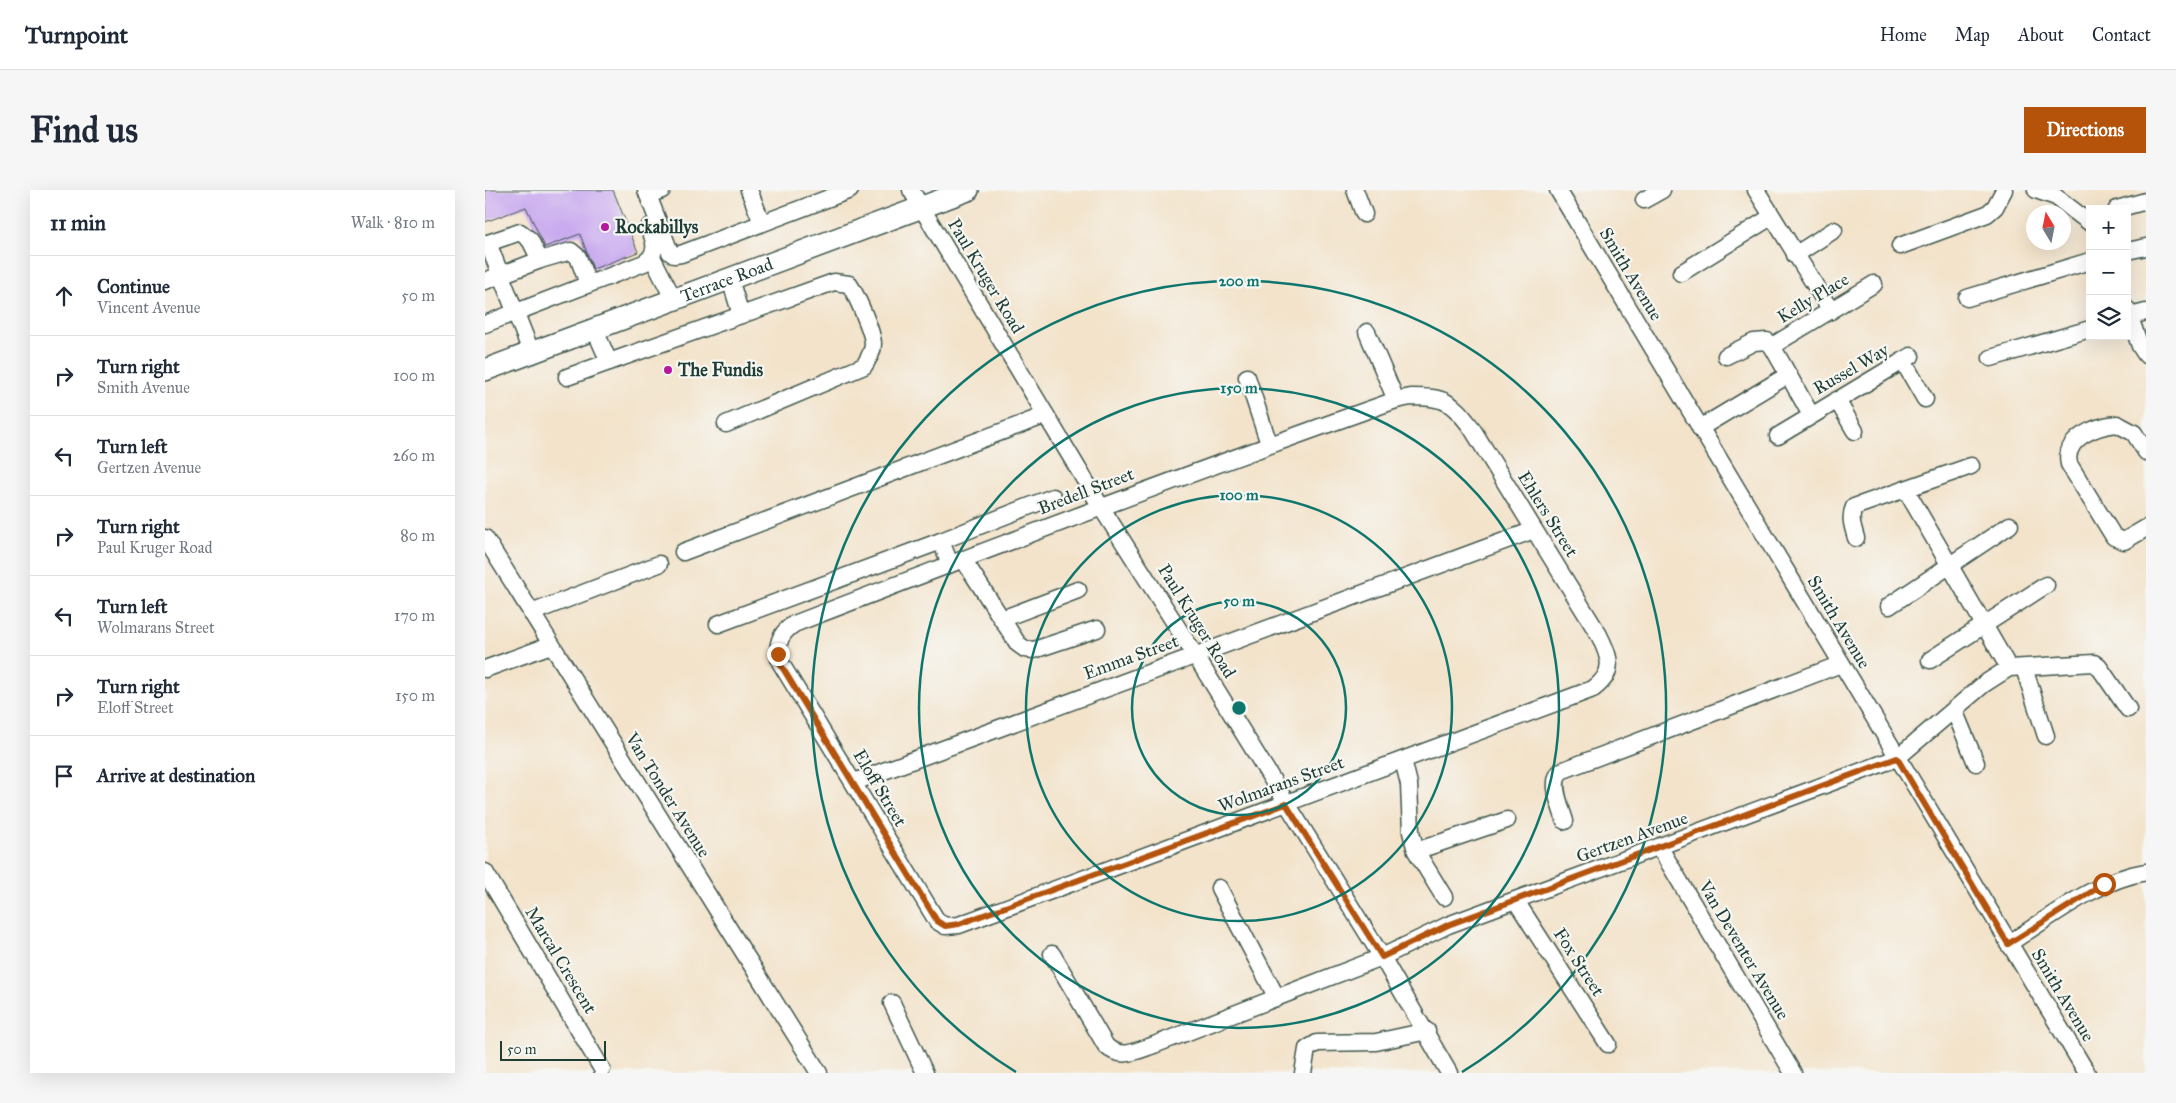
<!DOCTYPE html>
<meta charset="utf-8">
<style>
:root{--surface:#fff;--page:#f6f6f7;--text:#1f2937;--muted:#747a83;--line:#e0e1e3;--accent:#b45309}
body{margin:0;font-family:"IM FELL Great Primer",serif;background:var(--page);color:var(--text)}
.controls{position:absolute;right:15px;top:15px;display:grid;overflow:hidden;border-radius:0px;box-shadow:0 5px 20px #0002}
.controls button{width:45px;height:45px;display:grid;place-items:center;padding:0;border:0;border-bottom:1px solid var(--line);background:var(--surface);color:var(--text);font:25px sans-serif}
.compass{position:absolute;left:1541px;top:15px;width:45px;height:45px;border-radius:50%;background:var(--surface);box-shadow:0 5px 20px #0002;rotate:350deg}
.scale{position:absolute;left:15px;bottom:12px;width:106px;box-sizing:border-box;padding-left:5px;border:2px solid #1f3d34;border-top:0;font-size:14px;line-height:18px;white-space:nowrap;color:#1f3d34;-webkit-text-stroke:4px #f6f6f2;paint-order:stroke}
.stop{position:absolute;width:15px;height:15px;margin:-11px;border:4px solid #b45309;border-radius:50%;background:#fff}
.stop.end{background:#b45309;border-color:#fff;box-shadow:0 1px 5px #0008}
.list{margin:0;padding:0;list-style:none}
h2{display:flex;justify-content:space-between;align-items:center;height:65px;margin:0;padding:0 20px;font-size:21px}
h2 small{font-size:16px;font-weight:400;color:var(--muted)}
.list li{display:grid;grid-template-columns:32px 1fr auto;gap:15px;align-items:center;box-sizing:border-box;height:80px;padding:0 20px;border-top:1px solid var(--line)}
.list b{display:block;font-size:19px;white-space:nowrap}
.list p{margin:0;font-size:16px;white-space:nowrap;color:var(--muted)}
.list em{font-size:16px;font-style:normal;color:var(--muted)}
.icon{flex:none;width:28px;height:28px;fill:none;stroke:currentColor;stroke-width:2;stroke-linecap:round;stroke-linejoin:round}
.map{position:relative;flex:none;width:1661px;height:883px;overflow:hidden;border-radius:0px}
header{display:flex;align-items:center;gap:30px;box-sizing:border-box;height:70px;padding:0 25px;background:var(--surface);border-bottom:1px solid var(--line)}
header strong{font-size:24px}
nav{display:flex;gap:28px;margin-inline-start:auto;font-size:18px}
.intro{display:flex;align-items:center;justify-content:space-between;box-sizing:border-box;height:120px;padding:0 30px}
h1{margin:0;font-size:35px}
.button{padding:12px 22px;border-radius:0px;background:var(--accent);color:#fff;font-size:18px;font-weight:700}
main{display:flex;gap:30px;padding:0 30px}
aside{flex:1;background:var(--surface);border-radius:0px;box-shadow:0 5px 20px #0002}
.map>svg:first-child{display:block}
.building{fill:#c8a8ef}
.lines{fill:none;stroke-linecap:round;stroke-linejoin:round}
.minor-casing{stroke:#3f564b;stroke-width:19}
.major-casing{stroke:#3f564b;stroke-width:24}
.minor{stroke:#fff;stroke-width:16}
.major{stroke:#fff;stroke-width:21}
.route{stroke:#b45309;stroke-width:6}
.ring{fill:none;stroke:#0f766e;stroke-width:2.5}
.poi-dot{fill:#b5179e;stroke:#f6f6f2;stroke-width:2}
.labels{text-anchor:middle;stroke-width:4.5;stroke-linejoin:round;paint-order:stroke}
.poi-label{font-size:18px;font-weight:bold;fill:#1f3d34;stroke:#f6f6f2;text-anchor:start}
.street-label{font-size:18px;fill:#1f3d34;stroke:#f6f6f2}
.centre{fill:#0f766e;stroke:#f6f6f2;stroke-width:2.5}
.ring-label{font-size:15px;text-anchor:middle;font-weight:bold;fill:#0f766e;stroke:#f6f6f2;stroke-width:4.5;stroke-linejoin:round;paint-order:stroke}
</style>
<header>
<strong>Turnpoint</strong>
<nav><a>Home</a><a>Map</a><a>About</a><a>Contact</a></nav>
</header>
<div class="intro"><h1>Find us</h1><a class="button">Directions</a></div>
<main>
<aside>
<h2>11 min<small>Walk · 810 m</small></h2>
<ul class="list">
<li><svg class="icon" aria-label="ahead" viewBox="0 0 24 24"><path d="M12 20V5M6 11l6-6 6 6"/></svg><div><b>Continue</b><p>Vincent Avenue</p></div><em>50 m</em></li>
<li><svg class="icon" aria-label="right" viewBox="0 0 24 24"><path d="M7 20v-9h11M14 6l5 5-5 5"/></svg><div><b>Turn right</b><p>Smith Avenue</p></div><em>100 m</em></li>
<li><svg class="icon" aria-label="left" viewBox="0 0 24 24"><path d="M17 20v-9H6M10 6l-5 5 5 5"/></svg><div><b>Turn left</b><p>Gertzen Avenue</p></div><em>260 m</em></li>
<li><svg class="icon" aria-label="right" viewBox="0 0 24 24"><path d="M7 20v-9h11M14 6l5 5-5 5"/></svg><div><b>Turn right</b><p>Paul Kruger Road</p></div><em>80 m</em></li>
<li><svg class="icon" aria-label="left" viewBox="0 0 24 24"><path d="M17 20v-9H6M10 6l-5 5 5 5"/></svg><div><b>Turn left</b><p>Wolmarans Street</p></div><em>170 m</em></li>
<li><svg class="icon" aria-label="right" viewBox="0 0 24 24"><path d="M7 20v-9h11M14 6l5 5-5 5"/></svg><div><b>Turn right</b><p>Eloff Street</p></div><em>150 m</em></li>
<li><svg class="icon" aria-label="arrive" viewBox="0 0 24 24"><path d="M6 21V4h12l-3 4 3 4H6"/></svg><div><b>Arrive at destination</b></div></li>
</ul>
</aside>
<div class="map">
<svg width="1661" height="883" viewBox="0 0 1661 883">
<rect width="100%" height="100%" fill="#f6f6f2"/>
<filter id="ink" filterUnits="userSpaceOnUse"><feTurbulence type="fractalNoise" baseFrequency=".02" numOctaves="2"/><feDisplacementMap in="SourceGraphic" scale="10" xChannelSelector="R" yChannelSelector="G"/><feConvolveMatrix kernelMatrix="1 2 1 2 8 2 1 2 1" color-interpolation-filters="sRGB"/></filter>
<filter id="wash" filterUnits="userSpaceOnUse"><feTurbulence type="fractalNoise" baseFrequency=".0096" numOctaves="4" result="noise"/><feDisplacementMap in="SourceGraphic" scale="20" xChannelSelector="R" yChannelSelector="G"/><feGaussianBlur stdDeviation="1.12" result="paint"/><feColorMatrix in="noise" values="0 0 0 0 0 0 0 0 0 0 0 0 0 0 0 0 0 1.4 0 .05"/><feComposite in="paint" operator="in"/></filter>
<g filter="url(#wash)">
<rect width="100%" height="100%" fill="#f3e3cb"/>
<g id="blocks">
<polygon class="building" points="0,0 128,0 153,62 108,79 95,44 60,57 41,17 0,32"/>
</g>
</g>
<g filter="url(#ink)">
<use href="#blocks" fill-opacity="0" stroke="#3f564b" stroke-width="1"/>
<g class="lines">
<defs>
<g id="minor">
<polyline points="161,0 185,62 189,65 196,64 365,0"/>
<polyline points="264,0 277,33"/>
<polyline points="426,0 616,317 710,465 897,767 964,883"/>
<polyline points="870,0 879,24"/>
<polyline points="1073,0 1602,883"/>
<polyline points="1271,0 1346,121"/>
<polyline points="1551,0 1571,7 1605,33"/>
<polyline points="163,5 177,0"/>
<polyline points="1159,10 1177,0"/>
<polyline points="1632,19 1661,11"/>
<polyline points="3,53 47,164"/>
<polyline points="0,54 35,42 45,50 55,70"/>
<polyline points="1415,56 1502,24 1510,17 1519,0"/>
<polyline points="1642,61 1661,57"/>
<polyline points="1310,65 1349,40"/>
<polyline points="167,67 189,110"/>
<polyline points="1196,83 1286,27"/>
<polyline points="245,89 256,125"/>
<polyline points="0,91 55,70 86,61 93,67 103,94"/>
<polyline points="1482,108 1605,71"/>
<polyline points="1642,119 1655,156 1661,165"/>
<polyline points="1642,127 1661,122"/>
<path d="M0,134L159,73C174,63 170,52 164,37"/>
<polyline points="110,140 124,172"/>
<polyline points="882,142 911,210"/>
<polyline points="1287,156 1389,94"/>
<polyline points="1241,166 1269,152 1282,151 1287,156 1326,225"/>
<polyline points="1506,168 1605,139"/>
<polyline points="1418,171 1440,209"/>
<path d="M82,187L349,92L364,94C371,104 388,142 388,154C388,162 383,169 379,176L241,234"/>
<polyline points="762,187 784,254"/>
<path d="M926,207C960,207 966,211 986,237L1114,445C1125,468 1131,482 1108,499L474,735L460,736L452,731L295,472C291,455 294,444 309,434C509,357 709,281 911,210Z"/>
<polyline points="1352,210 1370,241"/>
<polyline points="1215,238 1303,185"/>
<polyline points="1293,246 1426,166"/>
<path d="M1661,262L1649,243L1632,234C1611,236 1578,248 1584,274L1629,347L1639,351L1661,338"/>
<polyline points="1421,300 1524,478"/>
<polyline points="0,348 334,883"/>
<path d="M1371,348C1368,337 1364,328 1369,317L1486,276"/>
<polyline points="198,362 561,225"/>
<polyline points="478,369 533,454 540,459 549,460 612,439"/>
<polyline points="465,374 456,351 568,307"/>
<polyline points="1404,416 1525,335"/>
<polyline points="46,423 174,374"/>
<polyline points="517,429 593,400"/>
<polyline points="233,434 456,351"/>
<polyline points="1445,470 1561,395"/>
<polyline points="1539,478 1561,546"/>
<polyline points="0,479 66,455"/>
<polyline points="1469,520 1491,573"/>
<polyline points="918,570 924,594 926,642 931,661 959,707"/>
<polyline points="369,592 1049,340"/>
<path d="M1080,631C1076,617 1064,592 1076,581L1356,474"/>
<polyline points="1175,658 1308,883"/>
<polyline points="931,661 1022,630"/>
<polyline points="0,682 117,879"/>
<polyline points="734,698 792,808"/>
<polyline points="1031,711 1123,854"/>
<path d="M1523,754C1566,727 1611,690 1661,682"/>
<path d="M567,764L621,856C636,870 651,861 669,855L897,767L963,735L1412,568L1499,494L1524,478L1609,473L1614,477L1643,519"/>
<polyline points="407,813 440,883"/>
<polyline points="818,883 822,859 832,853 891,852 942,841"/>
</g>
<g id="major">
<path id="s1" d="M0,180L483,0"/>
</g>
</defs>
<use href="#minor" class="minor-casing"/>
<use href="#major" class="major-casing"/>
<use href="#minor" class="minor"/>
<use href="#major" class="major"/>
</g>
</g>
<g class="lines" filter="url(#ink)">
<polyline class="route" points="293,464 294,472 452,731 460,736 474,734 801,614 897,767 963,735 1412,568 1523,754 1619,694"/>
</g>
<g class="ring">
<circle cx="754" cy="518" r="107"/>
<circle cx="754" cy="518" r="213"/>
<circle cx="754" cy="518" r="320"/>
<path d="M531 882A427 427 0 1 1 977 882"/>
</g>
<g class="poi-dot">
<circle cx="120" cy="37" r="5"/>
<circle cx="183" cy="180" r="5"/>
</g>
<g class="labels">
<g class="poi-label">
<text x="130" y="43">Rockabillys</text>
<text x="193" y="186">The Fundis</text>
</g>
<g class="street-label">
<text transform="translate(1146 84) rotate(59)" y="6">Smith Avenue</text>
<text transform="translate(501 86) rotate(59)" y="6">Paul Kruger Road</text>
<text dy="6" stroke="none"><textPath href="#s1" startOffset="258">Terrace Road</textPath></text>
<text transform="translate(1328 108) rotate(-31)" y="6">Kelly Place</text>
<text transform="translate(1366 179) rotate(-30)" y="6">Russel Way</text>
<text transform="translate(601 301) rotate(-21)" y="6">Bredell Street</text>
<text transform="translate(1063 324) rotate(58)" y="6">Ehlers Street</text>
<text transform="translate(712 431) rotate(58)" y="6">Paul Kruger Road</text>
<text transform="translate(1354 432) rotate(59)" y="6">Smith Avenue</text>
<text transform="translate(646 467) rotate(-20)" y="6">Emma Street</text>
<text transform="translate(796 594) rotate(-20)" y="6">Wolmarans Street</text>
<text transform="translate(395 598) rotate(59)" y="6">Eloff Street</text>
<text transform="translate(183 605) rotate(58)" y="6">Van Tonder Avenue</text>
<text transform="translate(1147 647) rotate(-20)" y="6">Gertzen Avenue</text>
<text transform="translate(1259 760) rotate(59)" y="6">Van Deventer Avenue</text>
<text transform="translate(76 770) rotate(59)" y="6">Marcal Crescent</text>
<text transform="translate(1094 772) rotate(57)" y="6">Fox Street</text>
<text transform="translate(1578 805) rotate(59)" y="6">Smith Avenue</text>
</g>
</g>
<circle cx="754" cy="518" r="8" class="centre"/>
<g class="ring-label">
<text x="754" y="96">200 m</text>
<text x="754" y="203">150 m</text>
<text x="754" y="310">100 m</text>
<text x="754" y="416">50 m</text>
</g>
</svg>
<div class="controls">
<button>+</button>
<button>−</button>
<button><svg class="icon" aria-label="layers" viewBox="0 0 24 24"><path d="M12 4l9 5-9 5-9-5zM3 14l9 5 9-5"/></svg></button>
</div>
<svg class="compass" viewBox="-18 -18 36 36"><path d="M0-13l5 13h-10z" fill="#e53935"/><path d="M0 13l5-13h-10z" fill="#747a83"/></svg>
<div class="scale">50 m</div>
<div class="stop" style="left:1619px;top:694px"></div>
<div class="stop end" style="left:293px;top:464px"></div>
</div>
</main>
